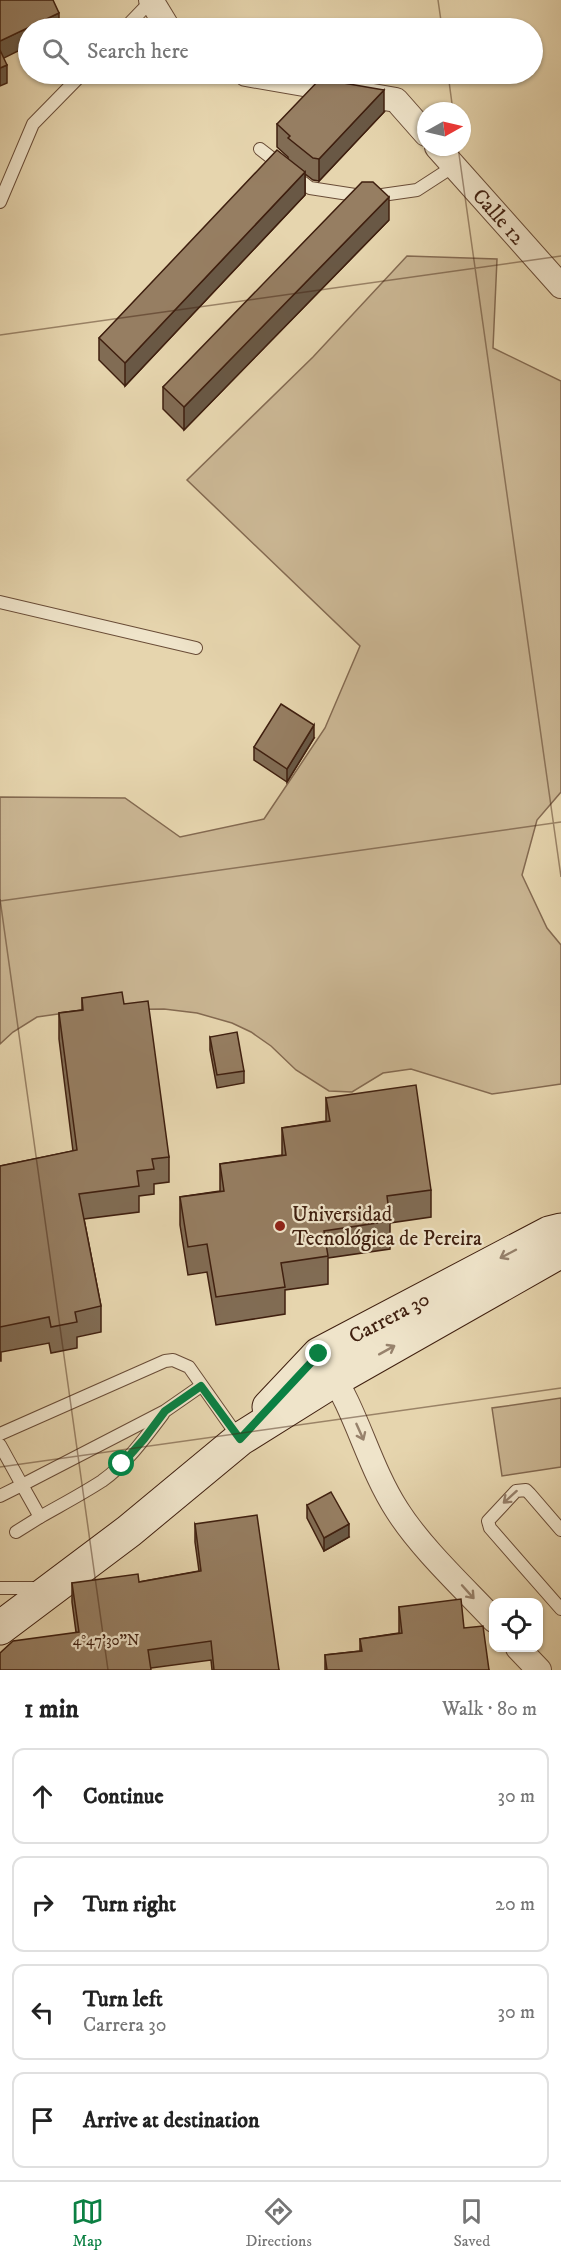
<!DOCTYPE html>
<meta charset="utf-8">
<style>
:root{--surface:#fff;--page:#f6f6f6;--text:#222;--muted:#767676;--line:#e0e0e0;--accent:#0b8043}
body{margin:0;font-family:"IM FELL DW Pica",serif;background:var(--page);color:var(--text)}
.controls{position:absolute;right:18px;bottom:18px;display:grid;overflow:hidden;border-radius:12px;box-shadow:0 2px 4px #0004}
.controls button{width:54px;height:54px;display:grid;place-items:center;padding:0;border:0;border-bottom:2px solid var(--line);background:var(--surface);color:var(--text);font:30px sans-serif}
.compass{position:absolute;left:417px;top:102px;width:54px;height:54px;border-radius:50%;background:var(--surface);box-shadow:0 2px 4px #0004;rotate:82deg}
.stop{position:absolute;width:18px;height:18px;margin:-14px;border:4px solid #0b8043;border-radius:50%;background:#fff}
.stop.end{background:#0b8043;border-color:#fff;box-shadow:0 2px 6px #0008}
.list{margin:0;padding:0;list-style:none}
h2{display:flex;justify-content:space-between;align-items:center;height:78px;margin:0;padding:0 24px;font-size:26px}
h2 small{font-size:20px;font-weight:400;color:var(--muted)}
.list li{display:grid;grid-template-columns:39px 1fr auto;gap:18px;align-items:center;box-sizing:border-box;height:96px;margin:0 12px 12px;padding:0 12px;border:2px solid var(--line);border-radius:12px}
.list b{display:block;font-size:22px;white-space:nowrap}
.list p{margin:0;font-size:20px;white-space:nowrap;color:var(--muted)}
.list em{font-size:20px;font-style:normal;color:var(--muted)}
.icon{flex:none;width:33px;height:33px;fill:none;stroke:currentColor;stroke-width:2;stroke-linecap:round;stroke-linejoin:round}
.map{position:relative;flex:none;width:561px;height:1670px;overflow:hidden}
.search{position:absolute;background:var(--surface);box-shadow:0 2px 4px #0004;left:18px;right:18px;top:18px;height:66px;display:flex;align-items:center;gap:15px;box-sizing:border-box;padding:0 21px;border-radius:33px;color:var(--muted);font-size:22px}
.sheet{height:510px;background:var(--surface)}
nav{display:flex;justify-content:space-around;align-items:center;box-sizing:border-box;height:84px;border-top:2px solid var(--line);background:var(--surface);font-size:16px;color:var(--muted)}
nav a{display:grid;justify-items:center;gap:3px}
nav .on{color:var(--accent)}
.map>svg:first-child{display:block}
.green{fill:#cab693;stroke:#846a51;stroke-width:1.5}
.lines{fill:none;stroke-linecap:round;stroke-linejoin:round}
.lane-casing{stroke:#694c37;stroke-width:14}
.street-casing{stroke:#694c37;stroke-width:26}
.secondary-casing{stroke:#3f1f0f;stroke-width:35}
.lane{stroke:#efe4ca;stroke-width:12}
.street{stroke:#efe4ca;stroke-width:24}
.secondary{stroke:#efe4ca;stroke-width:33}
.wall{fill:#816c54;stroke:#3f1f0f;stroke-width:1.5}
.shaded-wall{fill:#695845;stroke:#3f1f0f;stroke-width:1.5}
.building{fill:#967e62;stroke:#3f1f0f;stroke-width:1.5}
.oneway{stroke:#97826c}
.route{stroke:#0b8043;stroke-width:8}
.ticks{fill:none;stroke:#3f1f0f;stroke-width:1.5;stroke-opacity:0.45}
.poi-dot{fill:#8f2418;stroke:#efe4ca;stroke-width:2}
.labels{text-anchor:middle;stroke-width:4.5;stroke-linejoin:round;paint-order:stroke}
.street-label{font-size:21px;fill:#3f1f0f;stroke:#efe4ca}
.poi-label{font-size:21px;fill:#3f1f0f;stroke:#efe4ca;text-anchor:start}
.ticks-label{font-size:15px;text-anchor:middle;fill:#3f1f0f;stroke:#efe4ca;stroke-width:4.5;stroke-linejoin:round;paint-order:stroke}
</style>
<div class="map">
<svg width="561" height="1670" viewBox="0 0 561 1670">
<rect width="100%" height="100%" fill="#e6d5ae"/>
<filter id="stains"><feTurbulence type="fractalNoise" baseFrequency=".00333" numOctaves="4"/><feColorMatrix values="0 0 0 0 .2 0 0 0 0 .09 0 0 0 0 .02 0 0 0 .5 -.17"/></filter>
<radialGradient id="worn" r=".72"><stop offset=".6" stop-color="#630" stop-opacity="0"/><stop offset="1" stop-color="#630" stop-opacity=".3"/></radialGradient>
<g class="green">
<polygon points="407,256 497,259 493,348 561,381 561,792 537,820 522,875 547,928 561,945 561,1084 492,1094 411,1069 383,1073 352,1092 329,1091 296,1070 271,1046 251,1032 232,1023 197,1013 164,1009 86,1010 37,1017 13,1032 0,1044 0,797 125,798 180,837 264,819 325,728 360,646 187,480 313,357"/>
<polygon points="561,1398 561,1467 502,1476 492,1408"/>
</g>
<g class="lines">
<defs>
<g id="lane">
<polyline points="125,28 151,1"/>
<polyline points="260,149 310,188 368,197 417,190 454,166"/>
<polyline points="0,202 33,124 82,74"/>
<polyline points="0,602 196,648"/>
<polyline points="0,1434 165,1361 173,1360 189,1367 239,1438"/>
<polyline points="0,1445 22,1485 165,1411 201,1386"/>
<path d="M0,1496L22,1485L40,1517C61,1505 82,1494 102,1481C126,1464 145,1438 163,1414"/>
<polyline points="561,1530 530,1494 526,1490 516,1491 488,1521 490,1528 561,1609"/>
<polyline points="16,1532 40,1517"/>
<polyline points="0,1588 39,1588"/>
</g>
<g id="street">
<polyline points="151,0 168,28"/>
<polyline points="246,74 396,100 426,134"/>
<path id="s1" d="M437,147L561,286"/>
<path d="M327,1367C357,1411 368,1465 397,1510C421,1548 463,1587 494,1620"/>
<polyline points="518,1648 539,1670"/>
</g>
<g id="secondary">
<path id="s2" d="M269,1407L319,1354L549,1233L561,1230"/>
<polyline points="0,1628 129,1531 240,1439 336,1379 561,1251"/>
</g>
</defs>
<use href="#lane" class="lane-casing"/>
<use href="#street" class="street-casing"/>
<use href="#secondary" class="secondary-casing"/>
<use href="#lane" class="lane"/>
<use href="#street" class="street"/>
<use href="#secondary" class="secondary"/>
</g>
<g class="wall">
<polygon points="344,74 369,74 369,81 344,76"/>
<polygon points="384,112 319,181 313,180 305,174 305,195 125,386 99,360 99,338 288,159 288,157 277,147 277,124"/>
<polygon points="389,220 184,430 163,409 163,387"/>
<polygon points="314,738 287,782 254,760 254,747"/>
<polygon points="82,998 124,1004 169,1157 169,1182 154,1184 154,1194 139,1196 139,1212 84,1219 101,1306 101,1332 77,1337 77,1348 51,1353 49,1343 1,1352 1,1361 0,1361 0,1166 73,1151 59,1039 59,1013 82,1010"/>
<polygon points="210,1037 244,1071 244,1083 217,1088 210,1050"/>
<polygon points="326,1098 431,1190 431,1217 390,1223 390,1249 328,1258 328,1284 285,1290 285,1314 216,1325 207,1272 188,1275 180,1225 180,1197 220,1191 220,1164 282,1155 282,1128 326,1121"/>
<polygon points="307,1505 349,1537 324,1551 307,1518"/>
<polygon points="195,1524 279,1670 212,1670 211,1660 151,1668 76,1632 72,1602 72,1583 139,1582 199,1571 195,1542"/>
<polygon points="399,1607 464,1628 489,1670 325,1670 325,1655 360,1651 360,1639 399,1633"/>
</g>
<g class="shaded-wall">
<polygon points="59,13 59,28 28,28 28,46 0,60 0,41"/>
<polygon points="7,65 7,83 0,86 0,68"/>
<polygon points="384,90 384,112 319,181 319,159"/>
<polygon points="305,172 305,195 125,386 125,363"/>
<polygon points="389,197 389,220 184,430 184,407"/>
<polygon points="314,725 314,738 287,782 287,769"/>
<polygon points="349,1524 349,1537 324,1551 324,1538"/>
</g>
<g class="building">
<polygon points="0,0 53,0 59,13 0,41"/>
<polygon points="0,50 7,65 0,68"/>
<polygon points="320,79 384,90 319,159 313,158 288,138 290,136 277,124"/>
<polygon points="277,150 305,172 125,363 99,338"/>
<polygon points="362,182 373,182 389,197 184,407 163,387"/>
<polygon points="281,704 314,725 287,769 254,747"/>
<polygon points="122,992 124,1004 148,1001 169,1157 152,1159 154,1169 137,1171 139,1186 79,1194 101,1306 75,1312 77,1322 51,1327 49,1317 0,1327 0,1166 77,1150 59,1013 83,1010 82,998"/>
<polygon points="237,1032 244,1071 217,1075 210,1037"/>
<polygon points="416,1085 431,1190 387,1196 390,1221 324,1231 328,1256 281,1263 285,1287 216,1297 207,1244 188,1247 180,1197 224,1191 220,1164 286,1155 282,1128 330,1121 326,1098"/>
<polygon points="331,1492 349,1524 324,1538 307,1505"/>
<polygon points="257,1515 279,1670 214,1670 211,1641 148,1650 151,1670 0,1670 0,1653 13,1641 79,1632 72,1583 138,1574 139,1582 201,1571 195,1524"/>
<polygon points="461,1599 464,1628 483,1626 489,1670 327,1670 325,1655 362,1651 360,1639 402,1633 399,1607"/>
</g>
<defs><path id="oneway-shaft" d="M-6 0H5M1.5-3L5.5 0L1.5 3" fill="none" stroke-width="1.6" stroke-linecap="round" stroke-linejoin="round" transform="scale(1.5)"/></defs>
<g class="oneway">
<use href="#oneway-shaft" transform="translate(508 1254) rotate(152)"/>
<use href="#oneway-shaft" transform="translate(387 1350) rotate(-29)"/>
<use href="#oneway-shaft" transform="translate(360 1432) rotate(66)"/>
<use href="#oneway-shaft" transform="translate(510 1497) rotate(138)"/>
<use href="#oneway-shaft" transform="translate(468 1592) rotate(48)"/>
</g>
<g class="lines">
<polyline class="route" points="122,1464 144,1439 165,1411 201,1386 240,1439 319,1354"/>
</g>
<path class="ticks" d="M438,0L442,28M448,74L453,111M458,147L561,877M0,335L561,256M0,899L108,1670M0,901L561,822M0,1467L561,1388"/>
<circle class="poi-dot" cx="280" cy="1226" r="6"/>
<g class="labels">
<g class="street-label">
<text dy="7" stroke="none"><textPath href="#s1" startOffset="93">Calle 12</textPath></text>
<text dy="7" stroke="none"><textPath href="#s2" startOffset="152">Carrera 30</textPath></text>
</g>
<g class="poi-label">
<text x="292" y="1221">Universidad<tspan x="292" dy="24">Tecnológica de Pereira</tspan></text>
</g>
</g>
<g class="ticks-label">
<text x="106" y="1645">4°47'30"N</text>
</g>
<rect width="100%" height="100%" filter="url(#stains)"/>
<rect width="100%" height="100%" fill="url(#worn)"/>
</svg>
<div class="controls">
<button><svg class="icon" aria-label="locate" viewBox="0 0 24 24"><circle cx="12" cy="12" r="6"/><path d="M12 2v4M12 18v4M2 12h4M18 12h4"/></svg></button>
</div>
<svg class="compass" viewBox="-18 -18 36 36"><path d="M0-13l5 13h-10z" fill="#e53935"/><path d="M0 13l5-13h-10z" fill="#767676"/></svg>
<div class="stop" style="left:122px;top:1464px"></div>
<div class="stop end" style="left:319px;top:1354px"></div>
<div class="search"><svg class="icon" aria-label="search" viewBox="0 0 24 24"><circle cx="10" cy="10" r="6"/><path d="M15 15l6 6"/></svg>Search here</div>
</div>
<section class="sheet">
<h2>1 min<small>Walk · 80 m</small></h2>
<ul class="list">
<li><svg class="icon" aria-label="ahead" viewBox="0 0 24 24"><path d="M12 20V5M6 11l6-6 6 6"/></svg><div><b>Continue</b></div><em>30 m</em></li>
<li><svg class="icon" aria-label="right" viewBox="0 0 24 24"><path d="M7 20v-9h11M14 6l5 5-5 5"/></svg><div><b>Turn right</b></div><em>20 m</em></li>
<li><svg class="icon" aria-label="left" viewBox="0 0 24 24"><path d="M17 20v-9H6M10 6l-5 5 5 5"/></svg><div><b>Turn left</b><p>Carrera 30</p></div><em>30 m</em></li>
<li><svg class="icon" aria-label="arrive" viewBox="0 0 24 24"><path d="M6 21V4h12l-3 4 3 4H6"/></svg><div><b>Arrive at destination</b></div></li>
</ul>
</section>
<nav>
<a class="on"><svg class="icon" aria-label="map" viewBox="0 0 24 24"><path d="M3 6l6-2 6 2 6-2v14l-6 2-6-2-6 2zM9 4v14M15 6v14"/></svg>Map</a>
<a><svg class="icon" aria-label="directions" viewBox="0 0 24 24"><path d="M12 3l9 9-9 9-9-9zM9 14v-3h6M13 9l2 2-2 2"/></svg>Directions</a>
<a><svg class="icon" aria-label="saved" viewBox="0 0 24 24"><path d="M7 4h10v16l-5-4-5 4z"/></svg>Saved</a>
</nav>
